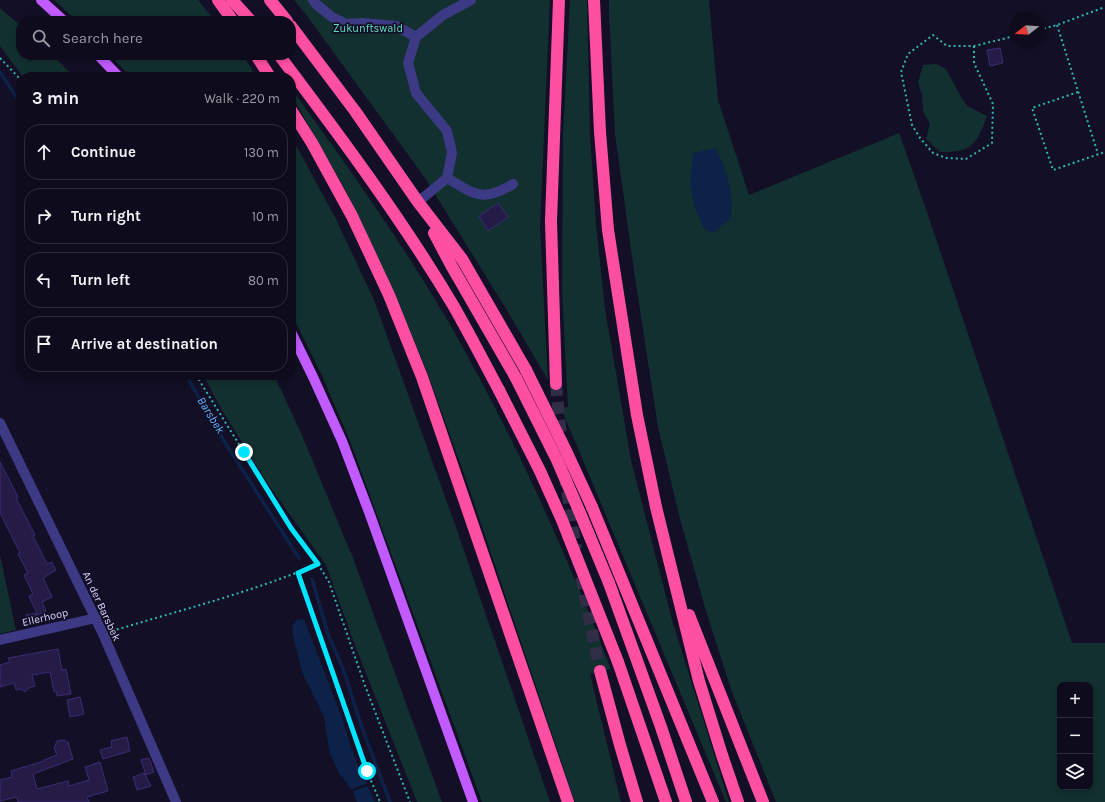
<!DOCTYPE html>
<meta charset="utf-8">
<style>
:root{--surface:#0e0b1c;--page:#171425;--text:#f1f3f6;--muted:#9b9ba3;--line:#2e2b3b}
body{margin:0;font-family:Karla,sans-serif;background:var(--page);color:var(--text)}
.controls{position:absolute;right:12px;bottom:12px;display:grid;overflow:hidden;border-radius:8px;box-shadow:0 2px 6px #0003}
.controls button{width:36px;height:36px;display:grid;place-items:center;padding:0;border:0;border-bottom:1px solid var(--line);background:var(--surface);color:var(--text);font:20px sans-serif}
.compass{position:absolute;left:1009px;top:12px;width:36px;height:36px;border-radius:50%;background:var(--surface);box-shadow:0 2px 6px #0003;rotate:253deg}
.stop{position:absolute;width:12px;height:12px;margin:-9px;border:3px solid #00e5ff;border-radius:50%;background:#fff}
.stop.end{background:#00e5ff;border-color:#fff;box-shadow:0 1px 4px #0008}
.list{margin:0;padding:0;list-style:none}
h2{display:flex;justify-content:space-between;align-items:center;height:52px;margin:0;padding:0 16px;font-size:17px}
h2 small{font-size:13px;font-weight:400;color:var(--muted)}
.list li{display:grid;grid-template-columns:26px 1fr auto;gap:12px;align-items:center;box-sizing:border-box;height:56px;margin:0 8px 8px;padding:0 8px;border:1px solid var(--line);border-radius:16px}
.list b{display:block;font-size:15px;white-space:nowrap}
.list em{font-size:13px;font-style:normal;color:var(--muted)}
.icon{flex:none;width:22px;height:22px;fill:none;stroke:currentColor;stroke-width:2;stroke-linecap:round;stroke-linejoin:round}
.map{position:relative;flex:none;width:1105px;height:802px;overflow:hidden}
.search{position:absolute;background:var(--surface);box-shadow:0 2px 6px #0003;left:16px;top:16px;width:280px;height:44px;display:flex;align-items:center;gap:10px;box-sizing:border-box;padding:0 14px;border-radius:16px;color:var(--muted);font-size:15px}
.panel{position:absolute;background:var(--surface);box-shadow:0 2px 6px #0003;left:16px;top:72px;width:280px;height:308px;border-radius:16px}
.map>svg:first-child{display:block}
.green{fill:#12302f;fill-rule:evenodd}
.water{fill:#0c2248}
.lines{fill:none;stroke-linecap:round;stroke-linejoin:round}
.stream{stroke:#0c2248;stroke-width:3.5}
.building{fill:#241b47;stroke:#3b2d73}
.highway-tunnel{stroke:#312d47;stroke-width:12;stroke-dasharray:12 6;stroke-linecap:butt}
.path{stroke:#2fb8b0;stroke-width:2;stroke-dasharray:2 3;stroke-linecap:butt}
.minor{stroke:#3d3a85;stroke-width:10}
.major{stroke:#c25bff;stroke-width:10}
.highway{stroke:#ff4fa3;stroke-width:12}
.highway-bridge{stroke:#ff4fa3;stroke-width:12}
.route{stroke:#00e5ff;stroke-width:5}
.labels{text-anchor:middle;stroke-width:3.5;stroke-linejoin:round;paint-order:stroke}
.park-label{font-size:11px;fill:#5fe0c0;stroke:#130f26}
.street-label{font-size:11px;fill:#d9d4ff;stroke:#130f26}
.water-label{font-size:12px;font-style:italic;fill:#62b6ff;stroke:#130f26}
</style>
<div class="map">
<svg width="1105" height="802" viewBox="0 0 1105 802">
<rect width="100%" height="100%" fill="#130f26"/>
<g class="green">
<polygon points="54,0 198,0 215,21 77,21"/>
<polygon points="294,0 550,0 540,227 548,380 508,312 425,178 307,16"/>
<polygon points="570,0 587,0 590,134 596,224 605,309 631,460 672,620 729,802 726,802 561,408 568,407 562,291 563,135"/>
<path d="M609,0H709L718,100L749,195L899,133L926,209L1072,643H1105V802H776L731,689L706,611L680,519L658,427L634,271L615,134L609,14ZM1060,685H1090V787H1060Z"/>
<polygon points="0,8 21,26 21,55 52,55 75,77 23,77 0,46"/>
<polygon points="110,55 243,55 256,77 131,77"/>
<path d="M936,64L946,69L960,95L967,106L987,116C977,144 972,153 940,152L926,139L930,124L923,111L922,95L918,82L923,65Z"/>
<path d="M296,95C351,171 405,247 452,328C514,437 566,552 611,669L590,674L621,802H575L470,491L428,374L396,297L346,191L293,98Z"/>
<polygon points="291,136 336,219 374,300 458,533 550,802 482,802 350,441 322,376 291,313"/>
<polygon points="203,375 274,375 301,433 353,558 442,802 417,802 356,648 326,565 268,484 222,410"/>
<polygon points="0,555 16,630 0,634"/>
</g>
<g class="water">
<path d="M716,148C727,171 734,194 731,218L714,233L704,229L695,208L690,184L693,153Z"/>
<polygon points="304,619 342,718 351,747 360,771 364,775 367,784 351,789 339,773 329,751 324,717 302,672 294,639 292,627 296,620"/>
<polygon points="368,786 375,802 357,802 353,791"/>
</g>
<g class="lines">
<g class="stream">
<polyline points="0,72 21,104"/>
<polyline points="186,375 224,441 299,558"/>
<polyline points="312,579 327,631 345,674 361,725 390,802"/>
</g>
</g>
<g class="building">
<polygon points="1000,48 1003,63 990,66 987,50"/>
<polygon points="498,203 508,217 488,231 479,216"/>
<polygon points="0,462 18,497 16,498 35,535 33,536 47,564 52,562 56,570 43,578 52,597 42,602 46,611 38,615 29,596 33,594 24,575 28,573 18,554 20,553 0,513"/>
<polygon points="36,613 38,621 28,623 26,615"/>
<polygon points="58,649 62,670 66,669 71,694 57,696 56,691 54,692 50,672 32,675 35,686 29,688 25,692 21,689 16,690 14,683 0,687 0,665 10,662 8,658"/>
<polygon points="80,697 84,714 70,717 67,700"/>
<polygon points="127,737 130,751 103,759 100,750 112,747 111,741"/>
<polygon points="63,740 68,742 73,759 33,774 37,789 68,781 69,786 89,780 85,767 100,762 108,791 87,797 89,802 18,802 17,797 0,801 0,780 12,777 11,771 44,761 44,760 57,755 54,748 57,741"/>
<polygon points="149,758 154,772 146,775 141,760"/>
<polygon points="144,773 151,786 137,790 133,777"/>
</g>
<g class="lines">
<g class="highway-tunnel">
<polyline points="556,384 564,470 576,549"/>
<polyline points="581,577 600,671"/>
</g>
<g class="path">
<polyline points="1057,25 1098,154"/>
<polyline points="1039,30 1057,25 1105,7"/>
<polyline points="974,46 974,63 993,104 992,143 966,159 946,158 933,153 920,138 912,125 901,72 908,54 933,35 947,46 974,46 1015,36"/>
<polyline points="0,58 21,80"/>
<polyline points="1078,92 1032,108 1053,170 1105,152"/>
<polyline points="196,375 291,528 318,564 329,582 364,683 410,802"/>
<polyline points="298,573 335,683 367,771 380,802"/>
<path d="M112,631C181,610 252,592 318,564"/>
</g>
<g class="minor">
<polyline points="313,0 316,4 332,17 346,24 362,23 396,26 416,37 443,15 471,0"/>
<polyline points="416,37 408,63 416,93 447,131 452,153 447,178 418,202"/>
<path d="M447,178C474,194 483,203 513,184"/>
<polyline points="0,423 103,634 176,802"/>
<polyline points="0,640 96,618"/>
</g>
<g class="major">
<polyline points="41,0 64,21"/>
<polyline points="98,55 119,77"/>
<polyline points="291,332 313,377 342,441 369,512 473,802"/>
</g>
<g class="highway">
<polyline points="218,0 233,21"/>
<polyline points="232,0 251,21"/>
<polyline points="270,0 287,21"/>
<polyline points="594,0 600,132 608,230 637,415 656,507 699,681 722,755 738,802"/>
<polyline points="291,26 355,111 418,202 462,259 526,370"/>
<polyline points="256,55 270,77"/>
<path d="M279,55C340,136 401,218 453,305C469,333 484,362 499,390"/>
<polyline points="291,110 312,143 352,216 389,295 422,377 568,802"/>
<polyline points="434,233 451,265 516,378"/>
<polyline points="556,384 551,221 559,0"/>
<polyline points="592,507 713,802"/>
<polyline points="609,583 661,727 686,802"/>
<polyline points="689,615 763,802"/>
<polyline points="618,662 666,802"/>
<polyline points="600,671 620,745 637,802"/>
</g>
<g class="highway-bridge">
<polyline points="526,370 567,453 592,507"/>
<polyline points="516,378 557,460 580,513 609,583"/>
<polyline points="499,390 540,471 562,520 618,662"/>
</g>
</g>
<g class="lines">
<polyline class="route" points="244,452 291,528 318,564 298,573 367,771"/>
</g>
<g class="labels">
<g class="park-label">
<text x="368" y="32">Zukunftswald</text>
</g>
<g class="street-label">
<text transform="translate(102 606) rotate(65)" y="4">An der Barsbek</text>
<text transform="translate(45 617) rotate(-13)" y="4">Ellerhoop</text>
</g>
<g class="water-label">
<text transform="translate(211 415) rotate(58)" y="4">Barsbek</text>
</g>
</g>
</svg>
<div class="controls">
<button>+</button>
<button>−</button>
<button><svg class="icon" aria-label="layers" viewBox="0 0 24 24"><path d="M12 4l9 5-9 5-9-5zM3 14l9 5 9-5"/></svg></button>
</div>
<svg class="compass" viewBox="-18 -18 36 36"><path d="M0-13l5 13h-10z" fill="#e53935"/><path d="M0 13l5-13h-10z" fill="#9b9ba3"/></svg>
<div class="stop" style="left:367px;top:771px"></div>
<div class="stop end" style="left:244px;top:452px"></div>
<div class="search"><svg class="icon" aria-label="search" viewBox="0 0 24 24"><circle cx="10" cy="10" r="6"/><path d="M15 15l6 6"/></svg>Search here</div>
<section class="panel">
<h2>3 min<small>Walk · 220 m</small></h2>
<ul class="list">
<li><svg class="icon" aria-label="ahead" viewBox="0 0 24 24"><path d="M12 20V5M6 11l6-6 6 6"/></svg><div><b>Continue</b></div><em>130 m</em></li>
<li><svg class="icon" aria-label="right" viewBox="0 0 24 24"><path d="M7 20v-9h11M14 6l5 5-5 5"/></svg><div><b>Turn right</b></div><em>10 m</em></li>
<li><svg class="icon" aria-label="left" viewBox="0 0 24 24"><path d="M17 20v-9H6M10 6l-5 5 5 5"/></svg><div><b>Turn left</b></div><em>80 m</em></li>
<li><svg class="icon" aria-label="arrive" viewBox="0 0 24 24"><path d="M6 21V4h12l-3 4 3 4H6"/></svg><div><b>Arrive at destination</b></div></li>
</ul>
</section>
</div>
